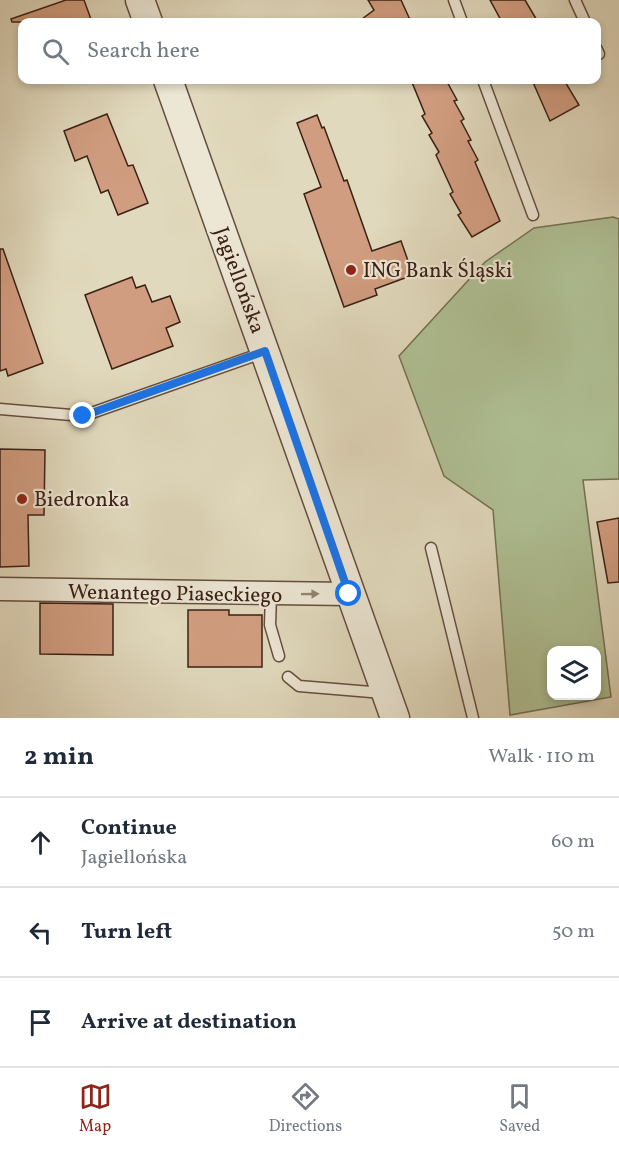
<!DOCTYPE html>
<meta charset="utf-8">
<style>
:root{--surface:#fff;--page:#f6f6f7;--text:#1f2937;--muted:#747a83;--line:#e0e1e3;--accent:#8f2418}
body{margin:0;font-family:Vollkorn,serif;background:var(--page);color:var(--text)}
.controls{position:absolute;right:18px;bottom:18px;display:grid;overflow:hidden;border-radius:12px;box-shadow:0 3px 9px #0003}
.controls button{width:54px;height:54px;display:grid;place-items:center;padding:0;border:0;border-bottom:2px solid var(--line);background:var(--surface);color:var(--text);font:30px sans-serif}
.stop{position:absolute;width:18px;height:18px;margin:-14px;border:4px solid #1a73e8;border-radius:50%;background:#fff}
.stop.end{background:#1a73e8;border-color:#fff;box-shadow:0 2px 6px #0008}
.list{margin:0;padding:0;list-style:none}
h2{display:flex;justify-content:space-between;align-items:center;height:78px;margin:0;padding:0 24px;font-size:26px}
h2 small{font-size:20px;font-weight:400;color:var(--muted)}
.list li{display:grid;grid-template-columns:39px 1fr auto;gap:18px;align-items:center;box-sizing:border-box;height:90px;padding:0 24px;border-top:2px solid var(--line)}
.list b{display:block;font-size:22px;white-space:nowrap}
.list p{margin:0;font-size:20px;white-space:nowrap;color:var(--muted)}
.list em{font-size:20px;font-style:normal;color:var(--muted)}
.icon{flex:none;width:33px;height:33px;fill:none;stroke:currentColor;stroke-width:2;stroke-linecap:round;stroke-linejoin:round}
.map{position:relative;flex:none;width:619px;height:718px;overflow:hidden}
.search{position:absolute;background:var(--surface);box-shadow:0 3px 9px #0003;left:18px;right:18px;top:18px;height:66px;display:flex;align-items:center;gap:15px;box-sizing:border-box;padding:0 21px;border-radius:12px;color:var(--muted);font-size:22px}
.sheet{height:348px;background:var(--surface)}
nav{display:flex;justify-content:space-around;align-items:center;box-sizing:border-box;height:84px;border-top:2px solid var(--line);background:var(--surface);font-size:16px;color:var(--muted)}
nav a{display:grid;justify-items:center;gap:3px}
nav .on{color:var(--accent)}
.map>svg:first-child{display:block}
.green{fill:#afc094;stroke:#747054;stroke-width:1.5;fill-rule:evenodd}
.building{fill:#d19d80;stroke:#3a2014;stroke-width:1.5}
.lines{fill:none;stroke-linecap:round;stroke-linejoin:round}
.service-casing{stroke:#644e3e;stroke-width:13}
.minor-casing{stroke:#644e3e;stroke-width:25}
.tertiary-casing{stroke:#644e3e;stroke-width:31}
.service{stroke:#ece6d4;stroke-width:10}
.minor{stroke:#ece6d4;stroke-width:22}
.tertiary{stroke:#ece6d4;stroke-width:28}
.oneway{fill:#938374}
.route{stroke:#1a73e8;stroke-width:8}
.poi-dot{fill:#8f2418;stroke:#ece6d4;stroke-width:2}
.labels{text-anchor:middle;stroke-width:4.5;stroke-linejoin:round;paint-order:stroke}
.poi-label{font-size:21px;fill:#3a2014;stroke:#ece6d4;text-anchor:start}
.street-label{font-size:21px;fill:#3a2014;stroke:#ece6d4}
</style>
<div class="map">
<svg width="619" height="718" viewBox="0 0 619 718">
<rect width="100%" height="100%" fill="#e1d9bd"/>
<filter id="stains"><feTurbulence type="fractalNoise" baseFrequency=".00333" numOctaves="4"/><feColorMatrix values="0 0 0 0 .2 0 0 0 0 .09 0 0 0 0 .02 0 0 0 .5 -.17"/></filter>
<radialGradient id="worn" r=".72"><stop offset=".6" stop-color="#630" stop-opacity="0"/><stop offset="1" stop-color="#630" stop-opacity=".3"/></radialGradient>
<path class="green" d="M613,217L619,219V479L583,480L611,697L510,715L493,510L444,476L399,356L485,262L534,228ZM552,650H596V696H552Z"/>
<g class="building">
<polygon points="66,0 84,0 92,22 12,22 11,19"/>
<polygon points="368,0 401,0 411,22 358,22 374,10"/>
<polygon points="490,0 525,0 538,22 502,22"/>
<polygon points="411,80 446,80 457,100 454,101 464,119 461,121 471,140 468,141 478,160 475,162 500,221 472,237 458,215 461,213 450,194 453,192 436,155 439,152 429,135 432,133 422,116 425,114"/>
<polygon points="532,80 564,80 579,105 550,121"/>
<polygon points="107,114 128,166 133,165 148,203 118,215 108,190 101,193 87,156 75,161 64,131"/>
<polygon points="317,115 322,128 324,127 344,181 347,180 372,251 401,241 413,275 375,289 377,295 344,307 304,194 321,187 297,123"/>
<polygon points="0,249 3,249 43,363 8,376 6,369 0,371"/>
<polygon points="132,277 136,288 145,285 152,302 170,296 180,322 166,328 173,346 112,369 85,295"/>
<polygon points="0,449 45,450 44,515 28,515 29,566 0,567"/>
<polygon points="619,518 619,582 608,583 597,522"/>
<polygon points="40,603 113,604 113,655 40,654"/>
<polygon points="188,610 229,610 229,615 262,615 262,667 188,667"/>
</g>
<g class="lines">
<defs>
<g id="service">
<polyline points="454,0 462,22"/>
<polyline points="575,0 585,22"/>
<polyline points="596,48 599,54"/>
<polyline points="483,80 533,215"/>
<polyline points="0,409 83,416 262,353"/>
<polyline points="431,548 473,718"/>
<polyline points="271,595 270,625 279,656"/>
<polyline points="288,677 299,686 383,693"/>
</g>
<polyline id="minor" points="0,589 349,594"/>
<g id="tertiary">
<polyline points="140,0 148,22"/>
<polyline points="168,80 395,718"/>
</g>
</defs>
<use href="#service" class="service-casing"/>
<use href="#minor" class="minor-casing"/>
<use href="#tertiary" class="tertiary-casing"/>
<use href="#service" class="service"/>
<use href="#minor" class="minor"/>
<use href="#tertiary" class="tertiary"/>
</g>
<defs><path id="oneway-solid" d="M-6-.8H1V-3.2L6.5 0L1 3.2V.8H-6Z" transform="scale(1.5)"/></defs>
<use class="oneway" href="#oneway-solid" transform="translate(310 594) rotate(-1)"/>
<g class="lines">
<polyline class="route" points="83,416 265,351 349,594"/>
</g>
<g class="poi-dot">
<circle cx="351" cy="270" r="6"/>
<circle cx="22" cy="499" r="6"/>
</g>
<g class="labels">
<g class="poi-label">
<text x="363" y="277">ING Bank Śląski</text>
<text x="34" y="506">Biedronka</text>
</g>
<g class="street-label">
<text transform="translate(240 280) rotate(70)" y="7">Jagiellońska</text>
<text transform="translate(175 593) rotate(1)" y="7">Wenantego Piaseckiego</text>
</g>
</g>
<rect width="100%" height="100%" filter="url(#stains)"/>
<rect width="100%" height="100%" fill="url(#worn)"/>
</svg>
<div class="controls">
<button><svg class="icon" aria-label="layers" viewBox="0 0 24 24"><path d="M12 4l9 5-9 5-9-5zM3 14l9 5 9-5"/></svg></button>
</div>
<div class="stop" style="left:349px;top:594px"></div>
<div class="stop end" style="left:83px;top:416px"></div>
<div class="search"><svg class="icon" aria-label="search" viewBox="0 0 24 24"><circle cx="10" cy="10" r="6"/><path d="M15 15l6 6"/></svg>Search here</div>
</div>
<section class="sheet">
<h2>2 min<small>Walk · 110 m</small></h2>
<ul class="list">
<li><svg class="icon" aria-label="ahead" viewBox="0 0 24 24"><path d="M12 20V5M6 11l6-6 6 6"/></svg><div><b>Continue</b><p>Jagiellońska</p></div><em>60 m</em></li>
<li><svg class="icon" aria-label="left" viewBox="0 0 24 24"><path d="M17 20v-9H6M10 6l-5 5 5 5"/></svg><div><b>Turn left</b></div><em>50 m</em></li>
<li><svg class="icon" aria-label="arrive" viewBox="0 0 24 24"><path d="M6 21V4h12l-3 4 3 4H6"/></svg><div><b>Arrive at destination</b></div></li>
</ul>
</section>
<nav>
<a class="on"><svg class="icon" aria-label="map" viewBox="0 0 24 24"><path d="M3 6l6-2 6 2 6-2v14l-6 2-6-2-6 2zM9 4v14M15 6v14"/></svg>Map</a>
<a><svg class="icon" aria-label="directions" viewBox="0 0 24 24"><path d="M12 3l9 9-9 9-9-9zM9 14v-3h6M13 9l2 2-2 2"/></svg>Directions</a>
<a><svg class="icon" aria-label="saved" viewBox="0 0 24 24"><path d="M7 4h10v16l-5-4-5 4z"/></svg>Saved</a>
</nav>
